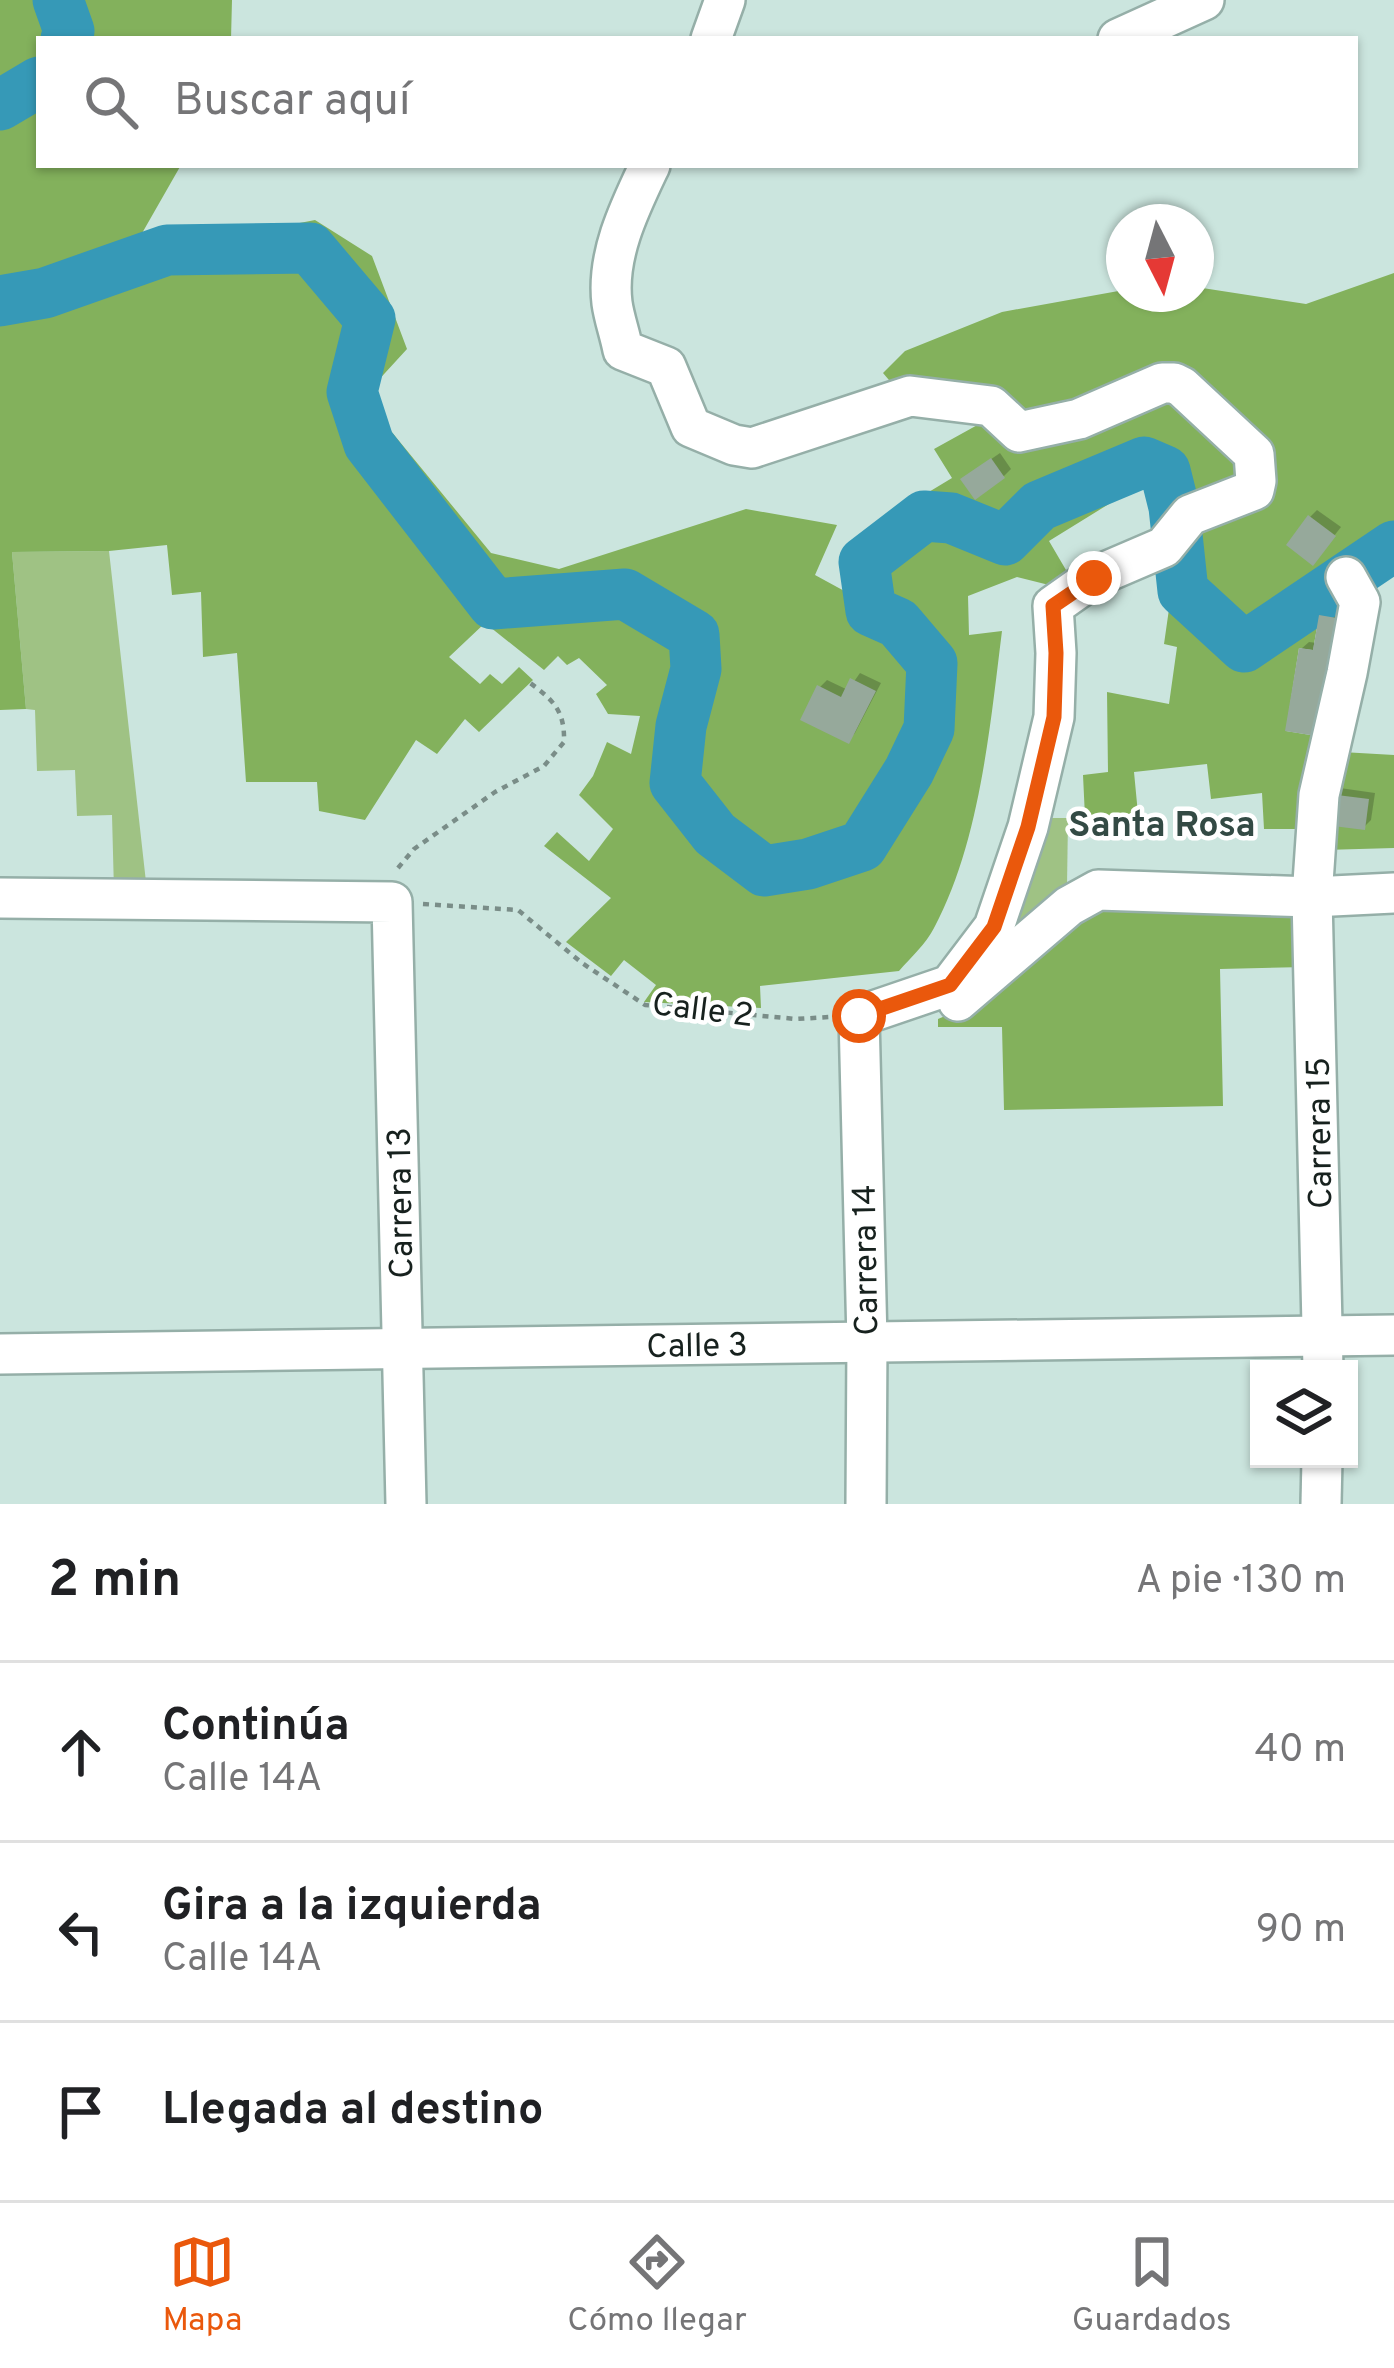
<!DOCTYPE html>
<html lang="es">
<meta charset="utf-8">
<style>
:root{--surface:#fff;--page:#f2f2f2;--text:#202124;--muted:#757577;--line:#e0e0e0;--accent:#ea580c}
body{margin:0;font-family:Overpass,sans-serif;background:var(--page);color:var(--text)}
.controls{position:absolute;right:36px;bottom:36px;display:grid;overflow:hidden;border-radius:0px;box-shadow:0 3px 9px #0004}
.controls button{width:108px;height:108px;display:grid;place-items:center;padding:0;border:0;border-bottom:3px solid var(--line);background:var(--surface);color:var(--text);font:60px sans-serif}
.compass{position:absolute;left:1106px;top:204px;width:108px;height:108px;border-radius:50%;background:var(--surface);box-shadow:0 3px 9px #0004;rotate:174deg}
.stop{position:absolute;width:36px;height:36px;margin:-27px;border:9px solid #ea580c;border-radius:50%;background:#fff}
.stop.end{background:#ea580c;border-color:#fff;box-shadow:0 3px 12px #0008}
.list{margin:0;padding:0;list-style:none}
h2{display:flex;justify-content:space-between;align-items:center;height:156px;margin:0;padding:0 48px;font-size:51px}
h2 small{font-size:39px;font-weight:400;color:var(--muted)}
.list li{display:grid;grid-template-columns:78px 1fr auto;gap:36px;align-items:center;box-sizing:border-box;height:180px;padding:0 48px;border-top:3px solid var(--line)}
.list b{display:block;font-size:45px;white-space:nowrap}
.list p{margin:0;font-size:39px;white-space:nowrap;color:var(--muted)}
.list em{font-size:39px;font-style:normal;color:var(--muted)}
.icon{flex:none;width:66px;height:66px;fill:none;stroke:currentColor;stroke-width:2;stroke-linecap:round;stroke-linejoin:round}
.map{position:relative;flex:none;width:1394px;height:1504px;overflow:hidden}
.search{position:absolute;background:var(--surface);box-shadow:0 3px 9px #0004;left:36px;right:36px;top:36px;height:132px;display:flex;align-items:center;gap:30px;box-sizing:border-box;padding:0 42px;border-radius:0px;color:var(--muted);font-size:45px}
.sheet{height:696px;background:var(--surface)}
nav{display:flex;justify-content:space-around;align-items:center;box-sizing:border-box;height:168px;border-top:3px solid var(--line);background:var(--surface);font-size:33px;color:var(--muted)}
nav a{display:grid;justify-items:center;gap:6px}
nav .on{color:var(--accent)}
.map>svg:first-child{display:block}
.green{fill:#9fc284}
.forest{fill:#83b15c}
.shadow{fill:#0003}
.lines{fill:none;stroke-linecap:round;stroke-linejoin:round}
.river{stroke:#3699b7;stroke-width:51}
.building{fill:#96a99b}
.minor-casing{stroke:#95afa8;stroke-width:44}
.path{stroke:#7a8d88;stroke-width:4.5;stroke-dasharray:6 6;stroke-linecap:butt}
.minor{stroke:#fff;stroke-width:39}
.route{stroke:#ea580c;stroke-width:15}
.labels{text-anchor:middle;stroke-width:9;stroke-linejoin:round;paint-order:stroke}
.street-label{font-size:33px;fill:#17211e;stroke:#fff}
.neighbourhood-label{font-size:36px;font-weight:bold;fill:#334a44;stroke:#fff}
</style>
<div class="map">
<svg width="1394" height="1504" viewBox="0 0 1394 1504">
<rect width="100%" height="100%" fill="#cbe5de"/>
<g class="green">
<polygon points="109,551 147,891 114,891 112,815 77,816 75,770 37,771 35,710 26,709 12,552"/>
<polygon points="1044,818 1068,818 1067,886 953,993"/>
</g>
<g class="forest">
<path d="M0,0H232L231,39H39V165H181L141,235C200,236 257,232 315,220L372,256L407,349L363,397L491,553L559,569L746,509L837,525L815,575L848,593L889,516L952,478L934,449L981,423L900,393L883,373L905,351L1002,312L1124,290V294H1196V287L1306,304L1394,273V569L1358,579L1348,620L1319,616L1313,650L1299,648L1286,731L1329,738L1306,829H1264L1262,793L1211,799L1207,764L1134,772L1138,814L1085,817L1083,775L1108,772L1107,692L1169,704L1177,647L1164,644L1174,574L1127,575L1171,517L1158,477L1151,478L1049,541L1066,570L1061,588L1017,577L968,596L969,635L1002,631C990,726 980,842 934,928C926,944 911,957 899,971L760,986L761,1008L644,1002L656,985L624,960L611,976L566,942L611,898L544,846L557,832L589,861L613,829L579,795L593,776L607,742L631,754L640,716L608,714L596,694L607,685L579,658L567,665L558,656L544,670L485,623L449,657L480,684L490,674L502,684L519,667L533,680L479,732L465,719L437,754L416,740L365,820L319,811L317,782H246L237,653L203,657L201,592L172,595L167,545L109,551L12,552L26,709L0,710Z"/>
<polygon points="1342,752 1394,755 1394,848 1324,850"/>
<polygon points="1102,901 1304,906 1305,967 1220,969 1223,1106 1004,1110 1002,1027 938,1027 938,1019 969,1006"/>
</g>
<g class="shadow">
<polygon points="1000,453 1011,469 1004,476 971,473"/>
<polygon points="1317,510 1341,527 1320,554 1310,517"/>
<polygon points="1329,609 1354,613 1335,727 1301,649 1309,642 1317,643 1321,617"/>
<polygon points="860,673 881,683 855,733 848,741 820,687 827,680 848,690"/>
<polygon points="1340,788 1375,793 1371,820 1364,827 1328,822"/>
</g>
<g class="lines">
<g class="river">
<polyline points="58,0 69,31 66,39"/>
<polyline points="0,105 39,82"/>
<polyline points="0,301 45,293 167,250 310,248 370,319 352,392 369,444 493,604 625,594 694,635 696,669 681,726 675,783 715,834 764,871 808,864 862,846 909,771 929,729 932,663 898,623 871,611 864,562 924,516 951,518 1005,540 1039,506 1144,462 1165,471 1174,507 1183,591 1244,647 1394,546"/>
</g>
</g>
<g class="building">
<polygon points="991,458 1005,478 975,500 960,479"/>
<polygon points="1308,515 1336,536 1313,566 1286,545"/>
<polygon points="1319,615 1348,620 1329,738 1285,731 1299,648 1313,650"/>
<polygon points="850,678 876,691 849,744 800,720 817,685 841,697"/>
<polygon points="1329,794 1369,799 1365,830 1325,825"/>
</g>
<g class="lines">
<defs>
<g id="minor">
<polyline points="711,39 725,0"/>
<polyline points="1118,39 1204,0"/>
<path d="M650,165C630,207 606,255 612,303C614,318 620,334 623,350L666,367L691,427L734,445L752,448L910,396L991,406L1019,432L1079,419L1162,383H1174L1182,387L1254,454L1256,481L1254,490L1190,515L1164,547L1094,577L1053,606L1056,653L1054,717L1028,827L994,927L950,985L859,1016"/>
<polyline points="0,898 392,902 406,1504"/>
<polyline points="958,1001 1069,906 1098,890 1312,897 1394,893"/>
<polyline points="859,1016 867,1341 866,1504"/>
<polyline points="0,1354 1394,1335"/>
<polyline points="1323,1369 1312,897 1319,795 1347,673 1360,602 1346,577"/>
<polyline points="1321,1504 1322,1459"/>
</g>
</defs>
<use href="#minor" class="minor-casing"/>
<g class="path">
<path d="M398,868L414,849L495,792L544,766L564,742C565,709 552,699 526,680"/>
<polyline points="423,904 518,910 582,963 645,1005 796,1019 829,1017"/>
</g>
<use href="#minor" class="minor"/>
</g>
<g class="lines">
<polyline class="route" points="859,1016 950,985 994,927 1028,827 1054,717 1056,653 1053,606 1094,578"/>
</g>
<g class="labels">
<g class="street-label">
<text transform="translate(703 1008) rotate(7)" y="12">Calle 2</text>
<text transform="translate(1318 1133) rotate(-91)" y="12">Carrera 15</text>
<text transform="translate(399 1203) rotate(-91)" y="12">Carrera 13</text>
<text transform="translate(864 1260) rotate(-91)" y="12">Carrera 14</text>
<text transform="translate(697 1344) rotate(-1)" y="12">Calle 3</text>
</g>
<g class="neighbourhood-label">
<text x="1162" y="836">Santa Rosa</text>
</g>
</g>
</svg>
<div class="controls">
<button><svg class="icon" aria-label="layers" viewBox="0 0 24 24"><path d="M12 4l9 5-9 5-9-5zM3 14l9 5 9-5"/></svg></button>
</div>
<svg class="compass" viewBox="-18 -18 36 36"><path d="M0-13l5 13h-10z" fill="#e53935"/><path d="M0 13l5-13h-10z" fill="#757577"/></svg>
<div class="stop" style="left:859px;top:1016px"></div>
<div class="stop end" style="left:1094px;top:578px"></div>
<div class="search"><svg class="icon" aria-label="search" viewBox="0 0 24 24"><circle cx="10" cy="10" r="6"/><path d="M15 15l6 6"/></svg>Buscar aquí</div>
</div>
<section class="sheet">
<h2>2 min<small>A pie · 130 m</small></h2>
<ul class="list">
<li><svg class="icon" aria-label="ahead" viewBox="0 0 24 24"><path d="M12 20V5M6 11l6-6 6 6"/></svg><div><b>Continúa</b><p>Calle 14A</p></div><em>40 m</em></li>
<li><svg class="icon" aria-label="left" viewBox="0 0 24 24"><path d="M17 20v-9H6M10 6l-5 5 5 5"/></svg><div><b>Gira a la izquierda</b><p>Calle 14A</p></div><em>90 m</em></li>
<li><svg class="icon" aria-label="arrive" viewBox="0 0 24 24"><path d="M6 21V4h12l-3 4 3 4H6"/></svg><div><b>Llegada al destino</b></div></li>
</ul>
</section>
<nav>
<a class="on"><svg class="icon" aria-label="map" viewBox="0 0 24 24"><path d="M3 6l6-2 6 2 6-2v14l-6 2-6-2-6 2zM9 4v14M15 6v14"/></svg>Mapa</a>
<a><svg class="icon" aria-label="directions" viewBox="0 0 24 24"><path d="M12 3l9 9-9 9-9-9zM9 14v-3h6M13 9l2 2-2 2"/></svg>Cómo llegar</a>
<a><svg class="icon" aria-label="saved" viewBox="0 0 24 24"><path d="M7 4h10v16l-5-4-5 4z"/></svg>Guardados</a>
</nav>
